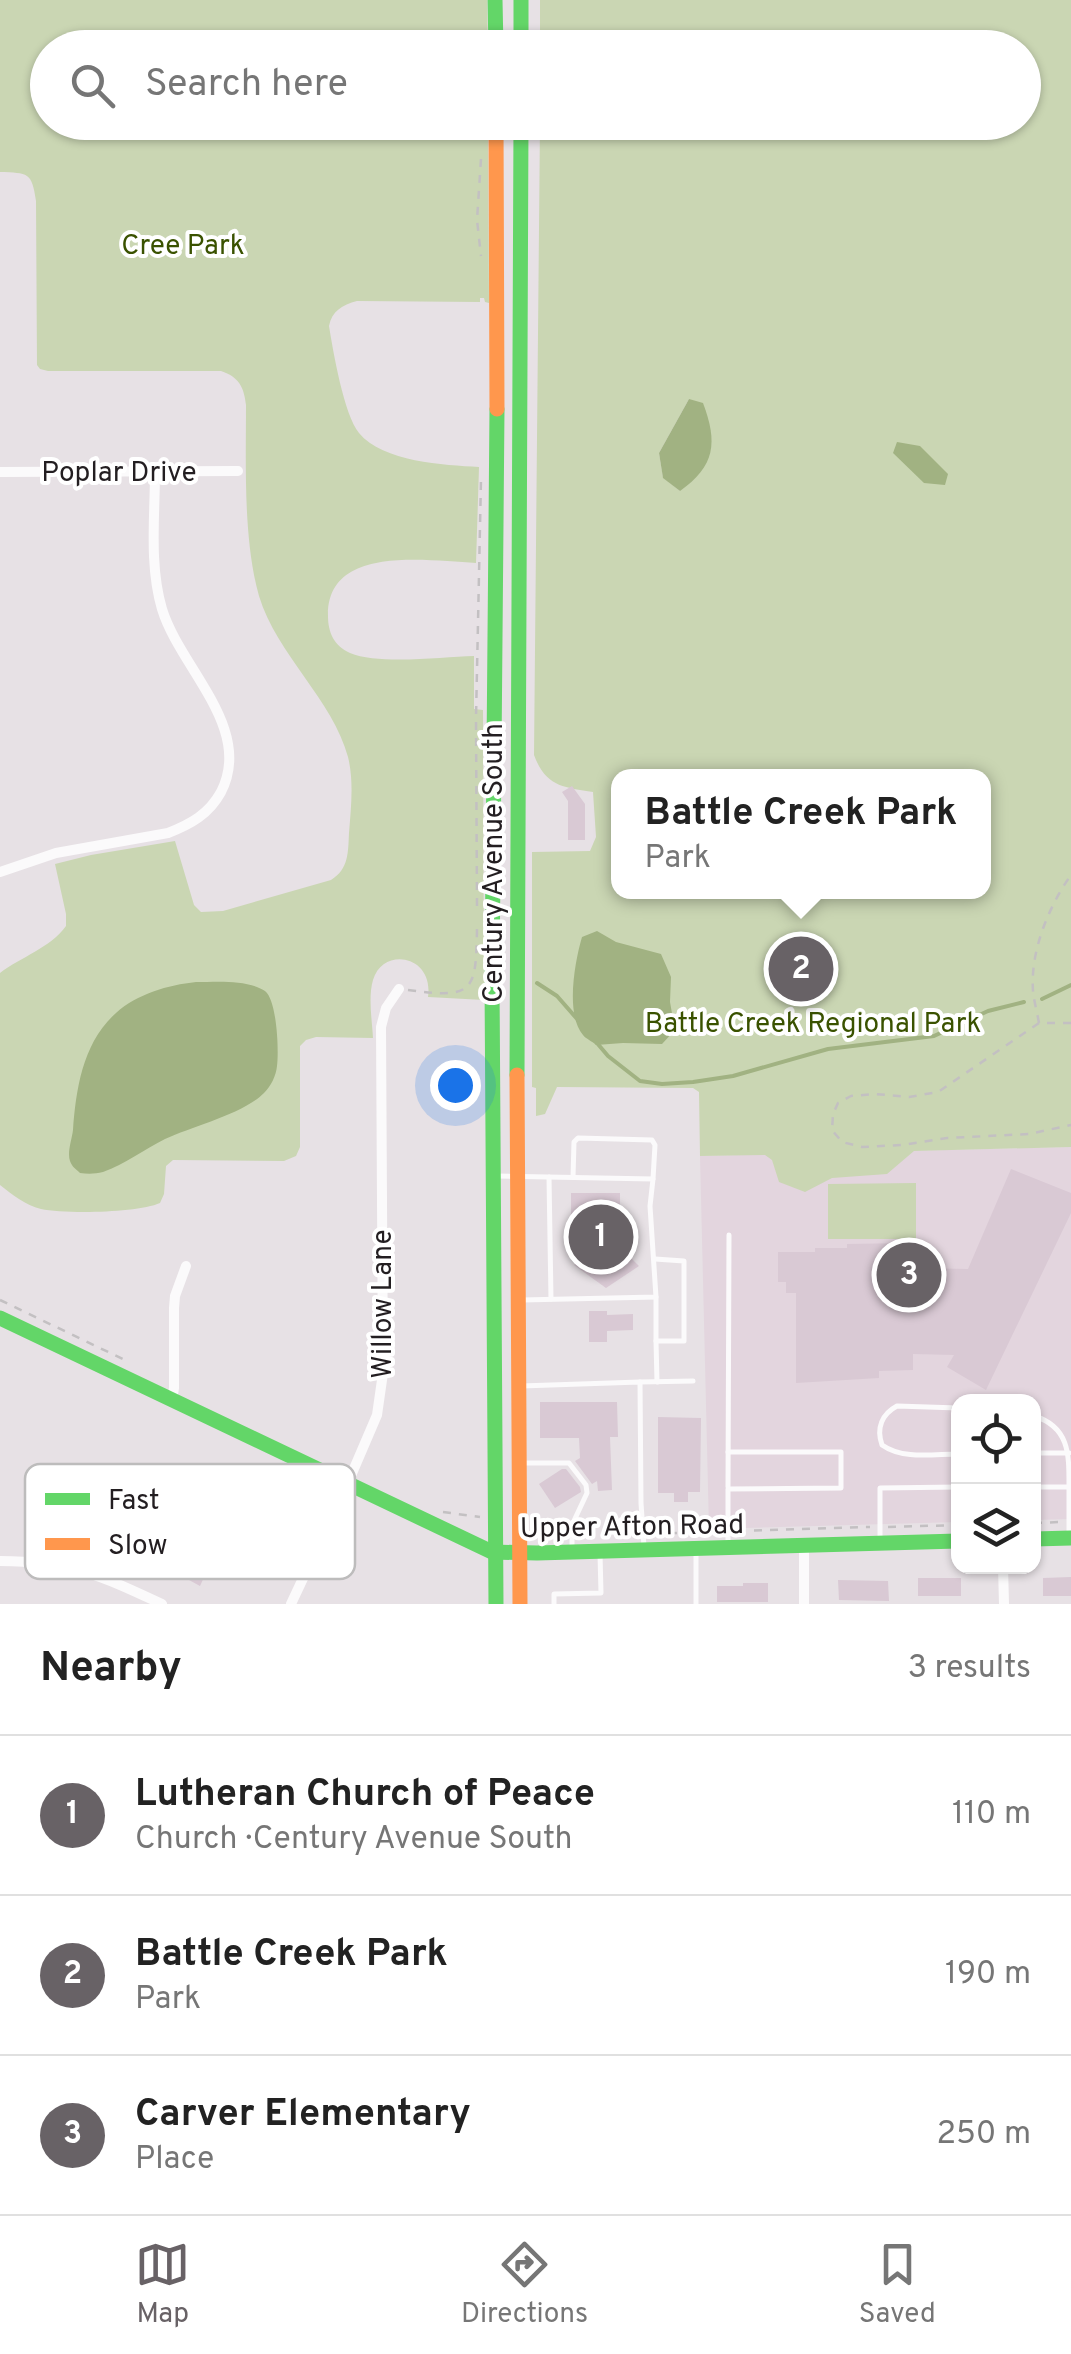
<!DOCTYPE html>
<meta charset="utf-8">
<style>
:root{--surface:#fff;--page:#f2f2f2;--text:#222;--muted:#767676;--line:#e0e0e0;--accent:#686266}
body{margin:0;font-family:Overpass,sans-serif;background:var(--page);color:var(--text)}
.controls{position:absolute;right:30px;bottom:30px;display:grid;overflow:hidden;border-radius:20px;box-shadow:0 2px 8px #0004}
.controls button{width:90px;height:90px;display:grid;place-items:center;padding:0;border:0;border-bottom:2px solid var(--line);background:var(--surface);color:var(--text);font:50px sans-serif}
.you{position:absolute;left:455px;top:1085px;width:35px;height:35px;margin:-25px;border:8px solid #fff;border-radius:50%;background:#1a73e8;box-shadow:0 0 0 15px #1a73e833}
.badge{display:grid;place-items:center;width:65px;height:65px;border-radius:50%;background:var(--accent);color:#fff;font-size:32px;font-weight:700}
.pin{position:absolute;translate:-50% -50%;border:5px solid #fff;box-shadow:0 2px 10px #0006}
.popup{position:absolute;left:611px;top:769px;width:380px;height:130px;box-sizing:border-box;display:grid;place-content:center;border-radius:20px;background:var(--surface);filter:drop-shadow(0 2px 8px #0005);font-size:32px;white-space:nowrap;color:var(--muted)}
.popup b{font-size:38px;color:var(--text)}
.popup::after{content:'';position:absolute;left:50%;top:100%;margin-left:-20px;border:20px solid transparent;border-top-color:var(--surface)}
.list{margin:0;padding:0;list-style:none}
h2{display:flex;justify-content:space-between;align-items:center;height:130px;margin:0;padding:0 40px;font-size:42px}
h2 small{font-size:32px;font-weight:400;color:var(--muted)}
.list li{display:grid;grid-template-columns:65px 1fr auto;gap:30px;align-items:center;box-sizing:border-box;height:160px;padding:0 40px;border-top:2px solid var(--line)}
.list b{display:block;font-size:38px;white-space:nowrap}
.list p{margin:0;font-size:32px;white-space:nowrap;color:var(--muted)}
.list em{font-size:32px;font-style:normal;color:var(--muted)}
.icon{flex:none;width:55px;height:55px;fill:none;stroke:currentColor;stroke-width:2;stroke-linecap:round;stroke-linejoin:round}
.map{position:relative;flex:none;width:1071px;height:1604px;overflow:hidden}
.search{position:absolute;background:var(--surface);box-shadow:0 2px 8px #0004;left:30px;right:30px;top:30px;height:110px;display:flex;align-items:center;gap:25px;box-sizing:border-box;padding:0 35px;border-radius:55px;color:var(--muted);font-size:38px}
.sheet{height:610px;background:var(--surface)}
nav{display:flex;justify-content:space-around;align-items:center;box-sizing:border-box;height:140px;border-top:2px solid var(--line);background:var(--surface);font-size:28px;color:var(--muted)}
nav a{display:grid;justify-items:center;gap:5px}
nav .on{color:var(--accent)}
.map>svg:first-child{display:block}
.built{fill:#e3d5de}
.green{fill:#cad6b3;fill-rule:evenodd}
.water{fill:#a1b282}
.lines{fill:none;stroke-linecap:round;stroke-linejoin:round}
.stream{stroke:#a1b282;stroke-width:4}
.building{fill:#d9c9d4}
.path{stroke:#c3c0c2;stroke-width:2.5;stroke-dasharray:8 8;stroke-linecap:butt}
.lane{stroke:#fbfafb;stroke-width:5}
.street{stroke:#fbfafb;stroke-width:10}
.fast{stroke:#63d668;stroke-width:15}
.slow{stroke:#ff974d;stroke-width:15}
.labels{text-anchor:middle;stroke-width:8;stroke-linejoin:round;paint-order:stroke}
.park-label{font-size:28px;fill:#3a5200;stroke:#fff}
.street-label{font-size:28px;fill:#231e21;stroke:#fff}
.key{fill:#fff;stroke:#bdbcbc;stroke-width:2.5}
.key-label{font-size:28px;fill:#231e21}
</style>
<div class="map">
<svg width="1071" height="1604" viewBox="0 0 1071 1604">
<rect width="100%" height="100%" fill="#e7e1e5"/>
<polygon class="built" points="1071,1147 1071,1519 1034,1520 1034,1402 958,1402 958,1522 709,1529 700,1156"/>
<g class="green">
<path d="M0,0H487L488,47L48,48V122L488,123L489,303L485,302L484,298H480V302L357,301C342,305 332,311 329,326C333,351 344,415 359,433C383,462 444,465 479,467L476,563C428,561 327,544 328,616C328,632 334,646 350,653C379,665 442,657 474,656V709L483,710L484,1000L428,997C434,955 383,946 373,980C368,997 372,1020 373,1038L316,1037L306,1040L300,1046V1147L296,1156L284,1161L173,1160L166,1166L164,1194L160,1203C138,1213 65,1214 41,1209C25,1205 13,1195 0,1185V973C21,957 50,948 66,926V914L55,864L91,855L175,841L194,905L201,912L223,911L331,880C349,869 348,852 349,833C351,808 354,781 348,757C333,700 277,655 259,596C243,539 246,464 246,405C244,387 239,377 221,371H48L40,369L37,365L36,201C32,172 28,173 0,172Z"/>
<path d="M540,0H1071V1147L914,1151L887,1174L832,1178L805,1192L779,1182L772,1160L765,1155L700,1156L699,1092L693,1088L557,1087L545,1114L536,1116V1088L532,1087V852L590,851L596,837L593,792C563,787 546,787 534,755L540,123L1024,122V48L540,47ZM689,399L680,491L663,477L659,453ZM618,776H984V892H618Z"/>
<polygon points="916,1183 916,1239 828,1239 828,1184"/>
</g>
<g class="water">
<path d="M689,399L703,403C718,443 715,466 680,491L663,478L659,453Z"/>
<polygon points="897,442 920,446 948,474 945,485 924,483 893,453"/>
<path d="M597,931L616,942L661,954L671,977L670,1002L675,1030L662,1044L623,1043L596,1045C592,1041 586,1039 583,1035C565,1014 575,961 582,937Z"/>
<path d="M196,982C217,982 246,979 265,991C277,1000 279,1051 277,1066C276,1076 271,1086 264,1093C243,1114 193,1126 165,1139C145,1149 125,1164 103,1172C95,1174 88,1174 80,1173C76,1169 72,1167 70,1161C67,1152 72,1139 73,1130C76,1089 83,1042 116,1013C137,994 168,985 196,982Z"/>
</g>
<g class="lines">
<g class="stream">
<polyline points="537,983 557,996 578,1020"/>
<polyline points="1042,999 1071,985"/>
<polyline points="597,1043 608,1056 640,1081 662,1084 693,1082 733,1076 828,1049 934,1036 988,1011 1024,1002"/>
</g>
</g>
<g class="building">
<polygon points="572,786 585,804 585,840 568,840 568,801 562,792"/>
<polygon points="1011,1169 1071,1193 1071,1213 986,1390 947,1367 954,1355 913,1354 913,1370 879,1371 879,1378 796,1383 796,1293 786,1293 786,1282 778,1282 778,1252 815,1252 815,1248 847,1248 847,1244 907,1243 917,1268 968,1269"/>
<polygon points="571,1193 620,1193 620,1229 631,1229 632,1259 639,1266 606,1288 574,1265 582,1259 582,1243 571,1243"/>
<polygon points="589,1311 607,1311 607,1315 633,1314 633,1330 607,1331 607,1342 589,1342"/>
<polygon points="540,1402 617,1402 618,1437 610,1437 612,1490 598,1491 597,1481 592,1484 575,1461 580,1458 579,1438 540,1438"/>
<polygon points="658,1417 701,1418 700,1492 688,1492 688,1502 674,1502 674,1493 658,1493"/>
<polygon points="562,1469 566,1469 580,1487 581,1492 555,1508 539,1484"/>
<polygon points="95,1524 165,1549 159,1566 132,1556 134,1552 91,1536"/>
<polygon points="189,1554 213,1566 215,1560 229,1564 226,1579 206,1573 200,1586 178,1574"/>
<polygon points="1071,1577 1071,1596 1043,1596 1043,1578"/>
<rect x="918" y="1578" width="43" height="18"/>
<polygon points="838,1580 888,1581 889,1601 839,1600"/>
<polygon points="743,1583 768,1583 768,1602 717,1602 717,1586 743,1586"/>
</g>
<g class="lines">
<g class="path">
<polyline points="481,159 477,220 481,256"/>
<polyline points="477,906 476,718 481,479"/>
<path d="M408,990C474,999 476,992 477,929"/>
<path d="M1039,1023C1037,1012 1034,1001 1033,991C1030,951 1049,906 1071,875"/>
<polyline points="1071,1023 1039,1023 938,1092 909,1097 875,1094 851,1096 838,1103 833,1114 832,1130 842,1142 862,1147 902,1145 947,1138 1029,1134 1071,1125"/>
<polyline points="0,1300 129,1362"/>
<polyline points="443,1512 480,1517"/>
<polyline points="1034,1523 1060,1522"/>
<polyline points="532,1527 550,1537"/>
<polyline points="888,1527 958,1525"/>
<polyline points="738,1531 870,1527"/>
<polyline points="653,1534 720,1531"/>
</g>
<g class="lane">
<polyline points="496,1176 653,1179 650,1206 656,1297 522,1300"/>
<polyline points="549,1177 551,1299"/>
<polyline points="573,1177 574,1142 578,1138 652,1140 655,1145 653,1179"/>
<polyline points="655,1259 684,1261 684,1341 656,1341 656,1297"/>
<polyline points="656,1341 657,1382"/>
<polyline points="640,1382 693,1381"/>
<polyline points="521,1386 640,1382 641,1503 644,1547"/>
<path d="M958,1408L897,1406C882,1414 876,1428 882,1445C903,1460 934,1454 958,1454"/>
<path d="M1034,1416C1070,1427 1069,1455 1069,1487"/>
<polyline points="1034,1453 1069,1453"/>
<polyline points="523,1463 569,1463 586,1485 587,1493 572,1525 572,1551"/>
<polyline points="728,1487 729,1235"/>
<polyline points="1034,1487 1069,1487 1069,1535"/>
<polyline points="880,1542 880,1488 958,1487"/>
<polyline points="728,1545 728,1489 841,1488 841,1452 728,1452"/>
<polyline points="696,1552 696,1604"/>
<polyline points="554,1604 554,1594 601,1593 600,1554"/>
</g>
<g class="street">
<polyline points="0,472 238,471"/>
<path d="M0,872L56,853L168,833C191,824 209,814 221,792C254,728 180,668 162,609C149,565 155,516 155,471"/>
<polyline points="172,1401 174,1388 174,1308 175,1296 186,1266"/>
<polyline points="804,1546 804,1604"/>
<path d="M0,1561C70,1561 100,1575 162,1604"/>
<polyline points="1003,1566 1004,1604"/>
<polyline points="291,1604 347,1485 377,1415 383,1373 381,1027 386,1008 399,989"/>
</g>
<g class="fast">
<polyline points="495,0 496,48"/>
<polyline points="521,0 521,48"/>
<path d="M517,1075C516,758 522,440 521,122"/>
<polyline points="0,1318 492,1552 537,1553 958,1541"/>
<polyline points="1034,1539 1071,1538"/>
<polyline points="496,1604 492,980 497,409"/>
</g>
<g class="slow">
<polyline points="496,122 497,409"/>
<polyline points="517,1075 520,1604"/>
</g>
</g>
<g class="labels">
<g class="park-label">
<text x="183" y="254">Cree Park</text>
<text x="813" y="1032">Battle Creek Regional Park</text>
</g>
<g class="street-label">
<text x="119" y="481">Poplar Drive</text>
<text transform="translate(492 863) rotate(-90)" y="10">Century Avenue South</text>
<text transform="translate(381 1304) rotate(-90)" y="10">Willow Lane</text>
<text transform="translate(632 1525) rotate(-1)" y="10">Upper Afton Road</text>
</g>
</g>
<rect x="25" y="1464" width="330" height="115" rx="15" class="key"/>
<rect x="45" y="1493" width="45" height="12" fill="#63d668"/>
<rect x="45" y="1538" width="45" height="12" fill="#ff974d"/>
<g class="key-label">
<text x="108" y="1509">Fast</text>
<text x="108" y="1554">Slow</text>
</g>
</svg>
<div class="controls">
<button><svg class="icon" aria-label="locate" viewBox="0 0 24 24"><circle cx="12" cy="12" r="6"/><path d="M12 2v4M12 18v4M2 12h4M18 12h4"/></svg></button>
<button><svg class="icon" aria-label="layers" viewBox="0 0 24 24"><path d="M12 4l9 5-9 5-9-5zM3 14l9 5 9-5"/></svg></button>
</div>
<div class="you"></div>
<div class="pin badge" style="left:601px;top:1237px">1</div>
<div class="pin badge" style="left:801px;top:969px">2</div>
<div class="popup"><b>Battle Creek Park</b>Park</div>
<div class="pin badge" style="left:909px;top:1275px">3</div>
<div class="search"><svg class="icon" aria-label="search" viewBox="0 0 24 24"><circle cx="10" cy="10" r="6"/><path d="M15 15l6 6"/></svg>Search here</div>
</div>
<section class="sheet">
<h2>Nearby<small>3 results</small></h2>
<ul class="list">
<li><span class="badge">1</span><div><b>Lutheran Church of Peace</b><p>Church · Century Avenue South</p></div><em>110 m</em></li>
<li><span class="badge">2</span><div><b>Battle Creek Park</b><p>Park</p></div><em>190 m</em></li>
<li><span class="badge">3</span><div><b>Carver Elementary</b><p>Place</p></div><em>250 m</em></li>
</ul>
</section>
<nav>
<a class="on"><svg class="icon" aria-label="map" viewBox="0 0 24 24"><path d="M3 6l6-2 6 2 6-2v14l-6 2-6-2-6 2zM9 4v14M15 6v14"/></svg>Map</a>
<a><svg class="icon" aria-label="directions" viewBox="0 0 24 24"><path d="M12 3l9 9-9 9-9-9zM9 14v-3h6M13 9l2 2-2 2"/></svg>Directions</a>
<a><svg class="icon" aria-label="saved" viewBox="0 0 24 24"><path d="M7 4h10v16l-5-4-5 4z"/></svg>Saved</a>
</nav>
